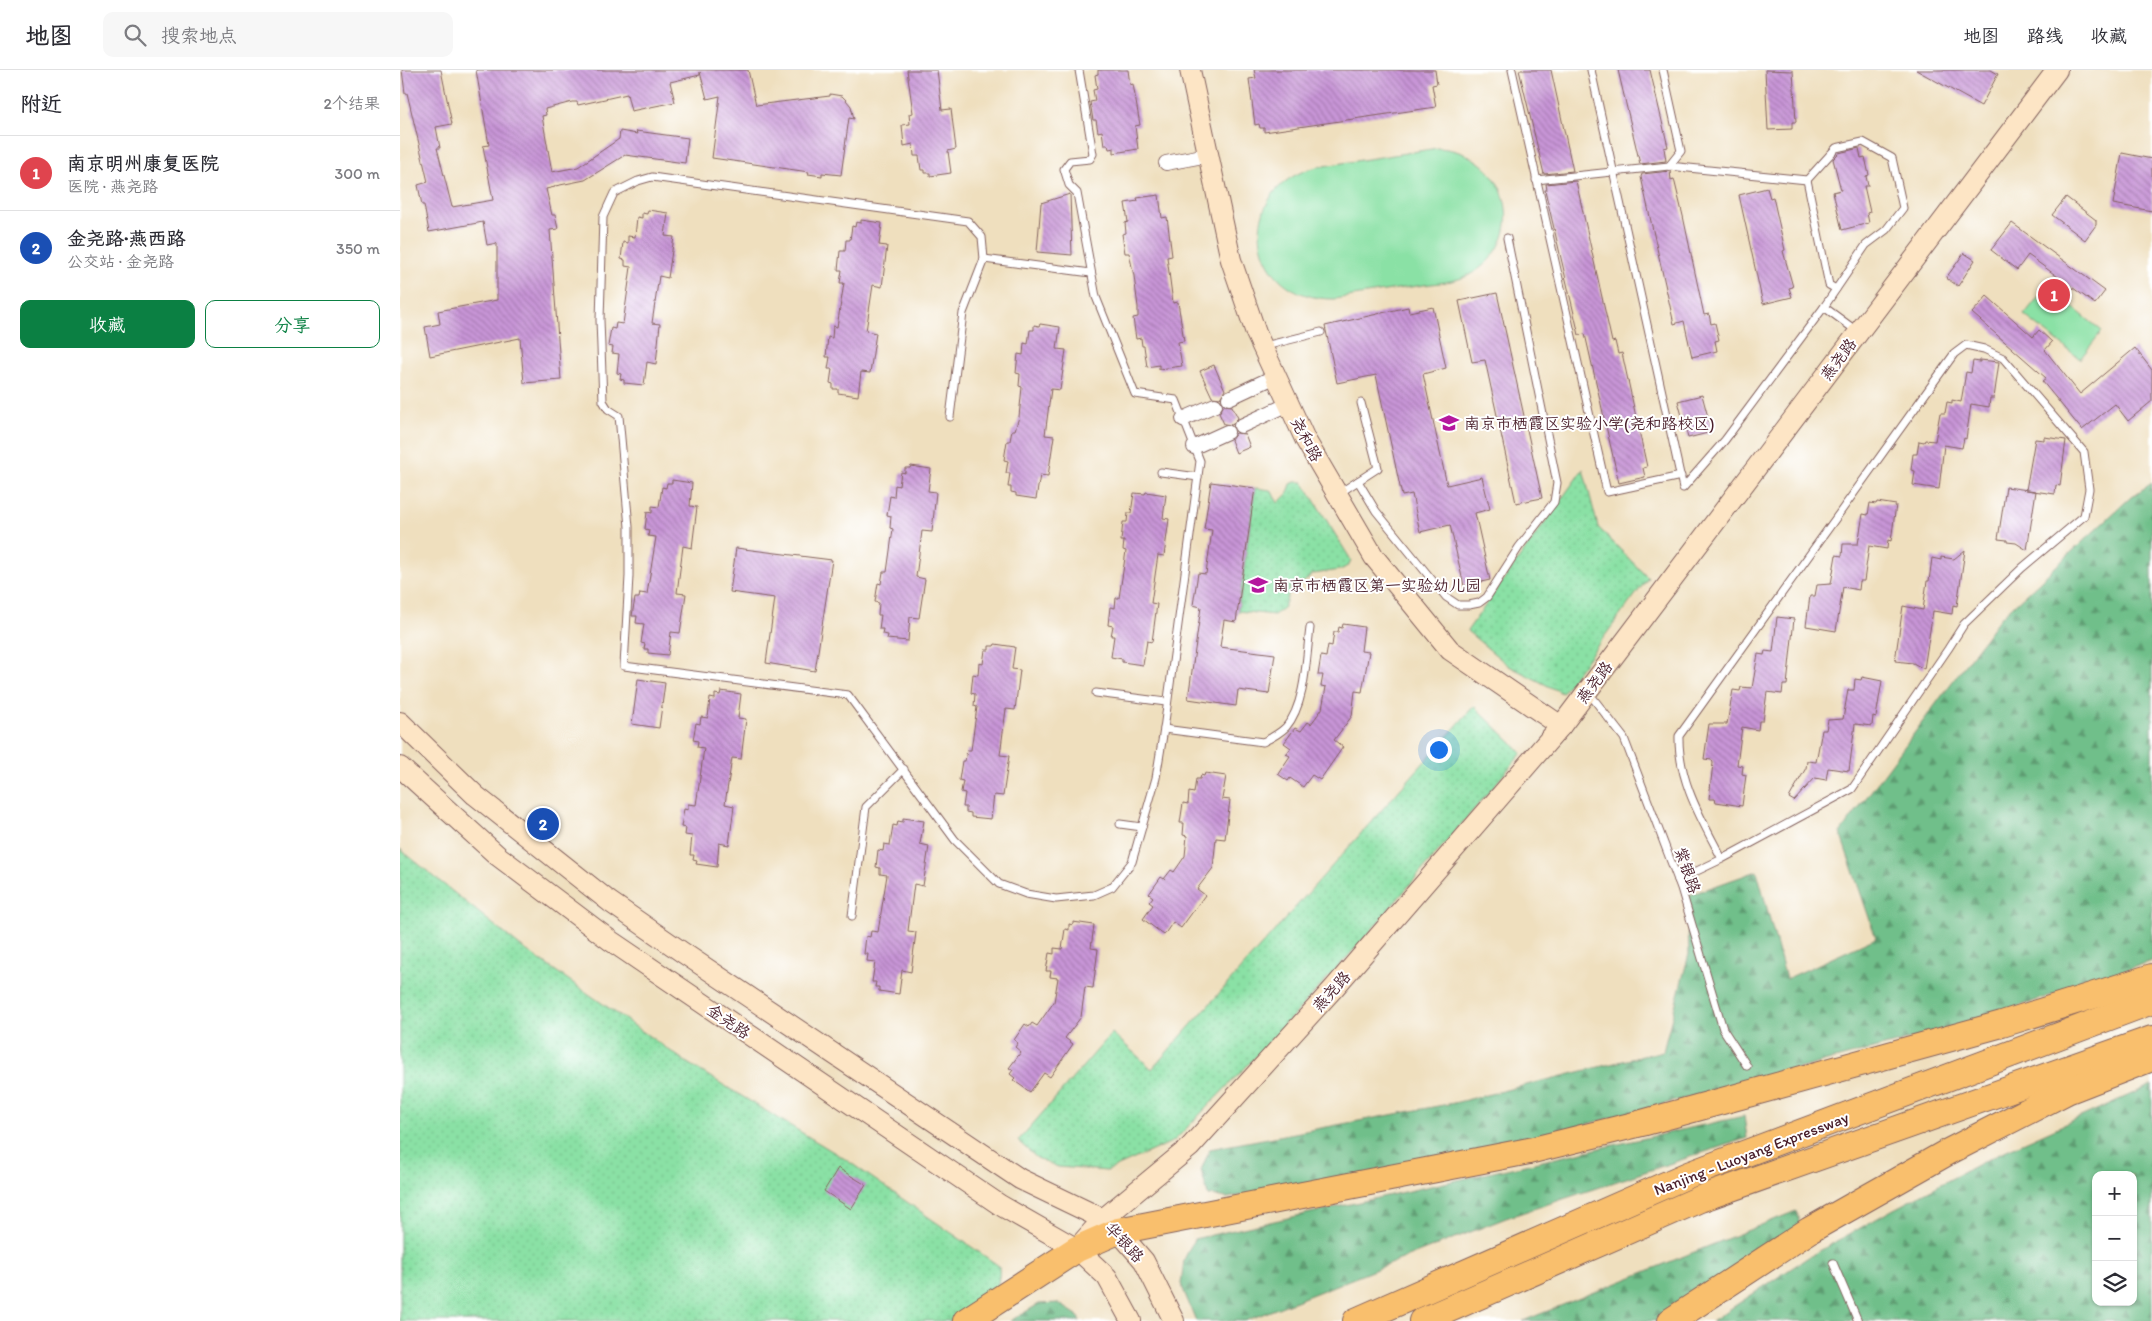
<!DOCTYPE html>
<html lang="zh">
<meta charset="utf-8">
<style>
:root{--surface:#fff;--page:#f7f7f7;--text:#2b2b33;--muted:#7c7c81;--line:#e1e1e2;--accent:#0b8043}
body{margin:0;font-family:Itim,"LXGW WenKai TC",sans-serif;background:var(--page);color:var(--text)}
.controls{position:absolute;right:15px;bottom:15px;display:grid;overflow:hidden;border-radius:10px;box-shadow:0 1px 4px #0004}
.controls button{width:45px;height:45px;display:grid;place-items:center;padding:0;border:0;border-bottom:1px solid var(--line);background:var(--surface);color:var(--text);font:25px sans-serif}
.you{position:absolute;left:1038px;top:679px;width:18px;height:18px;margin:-12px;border:4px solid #fff;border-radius:50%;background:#1a73e8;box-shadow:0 0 0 8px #1a73e833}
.badge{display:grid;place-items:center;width:32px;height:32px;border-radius:50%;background:var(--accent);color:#fff;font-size:16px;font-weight:700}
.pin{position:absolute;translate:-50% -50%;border:2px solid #fff;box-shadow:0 1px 5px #0006}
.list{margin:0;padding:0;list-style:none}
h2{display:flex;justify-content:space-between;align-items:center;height:65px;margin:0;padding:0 20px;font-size:21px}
h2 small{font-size:16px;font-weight:400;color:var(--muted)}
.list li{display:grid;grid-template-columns:32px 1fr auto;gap:15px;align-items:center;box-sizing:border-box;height:75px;padding:0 20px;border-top:1px solid var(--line)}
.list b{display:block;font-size:19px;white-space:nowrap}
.list p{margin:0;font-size:16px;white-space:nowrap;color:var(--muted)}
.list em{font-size:16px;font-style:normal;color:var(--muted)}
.actions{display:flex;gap:10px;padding:15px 20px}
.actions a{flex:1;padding:11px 0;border:1px solid var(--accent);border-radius:10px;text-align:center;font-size:18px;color:var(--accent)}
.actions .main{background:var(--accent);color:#fff}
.icon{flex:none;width:28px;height:28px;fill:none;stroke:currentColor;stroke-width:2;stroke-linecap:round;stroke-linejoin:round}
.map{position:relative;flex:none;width:1752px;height:1251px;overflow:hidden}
header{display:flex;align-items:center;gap:30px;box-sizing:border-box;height:70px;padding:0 25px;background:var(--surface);border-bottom:1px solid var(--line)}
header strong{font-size:24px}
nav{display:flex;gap:28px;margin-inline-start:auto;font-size:18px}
.search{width:350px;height:45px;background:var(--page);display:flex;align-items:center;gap:12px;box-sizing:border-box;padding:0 18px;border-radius:10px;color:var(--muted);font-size:19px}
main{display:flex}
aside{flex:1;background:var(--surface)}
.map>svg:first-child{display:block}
.grass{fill:url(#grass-dots);stroke:#6a8068}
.forest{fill:url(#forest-firs);stroke:#5c6f5a;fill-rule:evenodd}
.pitch{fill:#8ae1a5;stroke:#6a8068}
.building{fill:url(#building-back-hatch)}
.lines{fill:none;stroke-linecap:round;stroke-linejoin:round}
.lane-casing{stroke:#84625e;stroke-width:9}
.street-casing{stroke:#84625e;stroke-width:16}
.secondary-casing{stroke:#84625e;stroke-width:22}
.highway-casing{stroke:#84625e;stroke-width:28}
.lane{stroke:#fff;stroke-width:7}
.street{stroke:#fff;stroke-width:14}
.secondary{stroke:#fde5c5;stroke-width:20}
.highway{stroke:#f9bf6d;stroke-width:26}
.labels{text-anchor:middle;stroke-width:4;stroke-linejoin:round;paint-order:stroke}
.street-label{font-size:16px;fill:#4a1f2b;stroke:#fff}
.poi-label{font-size:16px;fill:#4a1f2b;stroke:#fff;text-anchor:start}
</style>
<header>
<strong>地图</strong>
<div class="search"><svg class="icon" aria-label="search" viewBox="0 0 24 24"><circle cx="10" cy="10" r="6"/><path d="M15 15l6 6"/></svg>搜索地点</div>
<nav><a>地图</a><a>路线</a><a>收藏</a></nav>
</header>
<main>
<aside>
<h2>附近<small>2个结果</small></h2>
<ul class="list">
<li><span class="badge" style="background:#e0444e">1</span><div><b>南京明州康复医院</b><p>医院 · 燕尧路</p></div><em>300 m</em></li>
<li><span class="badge" style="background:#1a4fb4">2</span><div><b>金尧路·燕西路</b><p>公交站 · 金尧路</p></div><em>350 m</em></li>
</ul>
<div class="actions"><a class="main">收藏</a><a>分享</a></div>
</aside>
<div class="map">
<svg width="1752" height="1251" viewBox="0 0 1752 1251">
<defs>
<pattern id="grass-dots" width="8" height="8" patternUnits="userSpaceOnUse" patternTransform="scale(1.25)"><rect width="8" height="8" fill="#8ae1a5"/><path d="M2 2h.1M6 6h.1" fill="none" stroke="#79c18e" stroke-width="1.8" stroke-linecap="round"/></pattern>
<pattern id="forest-firs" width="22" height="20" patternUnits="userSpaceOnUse" patternTransform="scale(1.25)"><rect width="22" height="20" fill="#6fbf8a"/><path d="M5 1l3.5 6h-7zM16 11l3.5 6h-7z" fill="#5d9b71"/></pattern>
<pattern id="building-back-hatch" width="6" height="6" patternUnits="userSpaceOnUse" patternTransform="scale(1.25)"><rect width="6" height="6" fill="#c895d7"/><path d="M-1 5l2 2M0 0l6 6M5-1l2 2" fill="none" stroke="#a479af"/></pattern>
</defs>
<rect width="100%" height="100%" fill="#fff"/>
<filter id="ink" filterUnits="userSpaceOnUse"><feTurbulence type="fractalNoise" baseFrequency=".02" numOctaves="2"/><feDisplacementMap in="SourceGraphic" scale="10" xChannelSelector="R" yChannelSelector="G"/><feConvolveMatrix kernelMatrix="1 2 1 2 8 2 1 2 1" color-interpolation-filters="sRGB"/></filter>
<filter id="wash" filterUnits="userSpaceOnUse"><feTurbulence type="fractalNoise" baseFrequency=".0096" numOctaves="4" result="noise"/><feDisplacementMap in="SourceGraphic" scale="20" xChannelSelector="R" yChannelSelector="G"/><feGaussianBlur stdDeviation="1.12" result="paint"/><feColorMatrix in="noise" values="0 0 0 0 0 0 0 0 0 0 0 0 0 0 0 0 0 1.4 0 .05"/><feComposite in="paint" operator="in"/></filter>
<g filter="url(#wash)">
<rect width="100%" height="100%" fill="#efdfbe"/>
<g class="grass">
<polygon points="1183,399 1198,457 1248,508 1162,623 1109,596 1067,561"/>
<polygon points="895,412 903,412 951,490 948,496 940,500 913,504 904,512 891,516 884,537 874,545 838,541 855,418 871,420 878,433 888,423 891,414"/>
<polygon points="1074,636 1122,683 962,871 845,998 774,1071 707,1101 658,1097 637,1088 618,1071 712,963 752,999"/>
<path d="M0,779L120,876L289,994L445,1089L599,1196C602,1229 580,1236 556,1251H0Z"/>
</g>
<g class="forest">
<polygon points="1752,413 1752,891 1564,955 1074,1084 827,1128 808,1125 801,1100 810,1079 1054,1033 1263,981 1289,884 1287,826 1357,801 1386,909 1476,868 1440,763 1599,549 1731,427"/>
<path d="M1752,1015V1251H1312L1407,1188L1492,1140L1598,1084ZM1696,1105H1733V1232H1696Z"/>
<polygon points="1344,1046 1347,1068 1106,1148 845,1251 796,1251 781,1214 784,1190 794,1169"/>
<polygon points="1396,1141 1402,1161 1262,1251 1123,1251"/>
<polygon points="658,1233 677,1245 680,1251 610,1251 639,1234"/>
</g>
<g class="pitch">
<path d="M1038,78C1107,82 1133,166 1073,203C1056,213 1035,213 1017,216C989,220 961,225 934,229C846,230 832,117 917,97Z"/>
<polygon points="1647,216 1702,261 1680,289 1624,245"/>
</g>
<g id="blocks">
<g class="building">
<polygon points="2,0 41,0 52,54 36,57 40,78 37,78 52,137 93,130 83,76 89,75 76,0 348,0 356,35 430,26 430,24 442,26 446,30 451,36 454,49 449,48 441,105 422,103 422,106 408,104 409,102 312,88 320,26 307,29 300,2 300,5 270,12 275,32 231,41 227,24 178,35 177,32 172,32 145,39 146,45 142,46 152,102 178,97 219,69 220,61 237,64 236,61 288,68 285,93 225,85 185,110 155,116 155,117 146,119 152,145 155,145 158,159 150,160 161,310 124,313 120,268 30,286 25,257 40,254 38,241 97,230 97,173 87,175 83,152 29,162 24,135 22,135 18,115 28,112 7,23 5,23"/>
<polygon points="507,0 537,0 542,40 551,39 556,79 548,81 551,103 530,106 530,103 525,103 525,100 521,100 519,86 514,86 513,74 504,76 502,55 510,54 509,44 513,43"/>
<polygon points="698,0 728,0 730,15 733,14 740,55 735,56 738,79 714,83 714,78 709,79 708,75 704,75 702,61 698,62 696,50 693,50 690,32 695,31 693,20 697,19 695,5 698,4"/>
<polygon points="854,0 1035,0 1037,14 1032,15 1036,37 864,62 864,58 860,58 859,54 855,55 849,9 856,8"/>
<polygon points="1119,0 1151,0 1173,101 1144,104"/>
<polygon points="1218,0 1250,0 1268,77 1264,78 1266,91 1240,94"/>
<polygon points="1365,0 1393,1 1396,52 1392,52 1392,59 1368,60"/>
<polygon points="1516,0 1591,0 1598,4 1581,36"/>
<polygon points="1459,78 1461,88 1465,87 1469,105 1466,106 1468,116 1464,116 1470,142 1467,143 1469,153 1442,160 1433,122 1441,120 1433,89 1439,83"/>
<polygon points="1722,83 1752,89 1752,141 1713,134"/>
<polygon points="1270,101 1271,110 1274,109 1283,146 1304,245 1309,244 1311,254 1315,253 1319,270 1315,271 1317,281 1292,287 1284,251 1274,254 1241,107 1242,104"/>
<polygon points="1176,111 1212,272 1215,271 1218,284 1222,283 1247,397 1243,398 1245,407 1219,413 1185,264 1179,265 1145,120 1147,120 1146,114"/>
<polygon points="1367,118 1370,128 1373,127 1385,180 1383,181 1393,217 1389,218 1392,227 1363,234 1339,125"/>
<polygon points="670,124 672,185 637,182 641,133"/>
<polygon points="759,125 762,148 767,147 772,186 767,187 773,233 778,232 784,271 778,272 782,296 759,299 759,295 747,297 744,276 742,276 741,268 736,269 733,248 738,247 738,237 734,206 729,183 725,183 722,164 726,163 725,153 728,152 725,133 738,131 737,128"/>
<polygon points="1666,127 1696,150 1696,155 1685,170 1652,145"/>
<polygon points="248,140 268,143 265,166 274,167 268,208 259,206 252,253 260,254 256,294 247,292 244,315 224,313 224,310 220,309 221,304 217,303 219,284 212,283 213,277 208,276 211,258 215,259 216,253 223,254 231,197 225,196 225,190 221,189 223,172 228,173 228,166 235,167 237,147 242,148 242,143 247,144"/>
<polygon points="461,150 482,153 479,175 487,176 482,217 473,215 466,261 476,263 470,303 461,302 458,326 438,323 438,319 433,319 433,314 430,313 432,299 428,299 430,287 426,287 428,267 432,268 433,256 437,257 444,213 440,213 442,200 438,200 440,181 445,181 446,170 450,170 452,156 455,157 456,152 461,153"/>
<polygon points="1612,153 1705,221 1695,234 1628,185 1617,200 1591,180"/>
<polygon points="1564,183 1575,190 1558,216 1546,208"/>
<polygon points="1097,223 1142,428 1116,433 1085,290 1072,292 1059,231"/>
<polygon points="1587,226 1633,267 1639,260 1652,272 1645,280 1680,324 1735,278 1752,300 1752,331 1728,351 1715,334 1682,360 1642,311 1646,308 1572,243"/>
<polygon points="1008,237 1009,242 1033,237 1046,298 1023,304 1047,415 1082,407 1090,439 1075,443 1090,510 1064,516 1050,455 1020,462 1012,424 1002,426 976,305 937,313 925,256"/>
<polygon points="640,254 660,257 657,279 666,280 660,320 651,319 645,365 654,366 648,406 640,405 636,429 616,426 616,423 611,422 611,417 608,417 610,403 606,403 608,391 604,390 607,371 610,371 612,360 615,360 619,347 622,317 619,316 620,304 616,303 618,284 623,285 624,273 628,274 630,260 634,260 634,255 639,256"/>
<polygon points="1580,290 1599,292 1594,328 1590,328 1589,337 1571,334 1566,369 1564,368 1562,378 1544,375 1539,419 1513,415 1515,401 1511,400 1513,384 1517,384 1519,371 1524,372 1525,370 1535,371 1540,343 1545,343 1547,332 1552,333 1552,330 1561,332 1566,302 1571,303 1573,291 1580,292"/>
<polygon points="814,295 825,320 820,328 812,327 800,301"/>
<polygon points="1302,325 1312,362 1288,368 1278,331"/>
<polygon points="824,335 832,336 838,348 832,355 824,354 819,343"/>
<polygon points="836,363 845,364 850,377 836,383 831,370"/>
<polygon points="1644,367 1666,370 1660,416 1656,415 1655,424 1626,420 1635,369 1644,370"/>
<polygon points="511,396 531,399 528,421 536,422 532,462 522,461 516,507 525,509 519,548 510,547 508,571 487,569 488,565 482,564 483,559 479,559 481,545 478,545 479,533 475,532 478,513 481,514 483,502 487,502 493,459 490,458 491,446 487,445 490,426 494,427 495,415 499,416 501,402 505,403 505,398 510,398"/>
<polygon points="272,410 292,413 290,436 297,437 292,478 283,476 277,523 286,524 280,563 271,562 268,585 248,583 248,579 244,579 245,574 241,573 244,554 236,553 237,546 232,546 235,528 239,528 240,523 247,524 256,467 248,466 249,460 245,459 247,442 252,443 252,436 259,437 262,417 266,418 267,413 272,413"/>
<polygon points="811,412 855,418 836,552 824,550 820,577 875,584 869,624 838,620 836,636 788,629 801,537 793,535 798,503 806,504 812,460 804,459"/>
<polygon points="1606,417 1636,421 1627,480 1616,473 1607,472 1607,470 1598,469"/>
<polygon points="746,422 766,425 763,448 769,449 764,486 758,485 751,533 757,534 752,572 747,571 743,595 722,592 722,589 711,587 714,566 711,566 713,556 708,555 710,537 715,538 716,528 719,528 726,481 723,480 724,471 721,471 723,452 727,452 728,443 731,443 734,423 745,424"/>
<polygon points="1477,432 1496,435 1491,471 1488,470 1487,479 1469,476 1464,511 1460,511 1459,520 1443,517 1436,561 1406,556 1410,526 1415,526 1417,515 1431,514 1436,485 1442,486 1443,474 1458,474 1463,444 1468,445 1470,433 1476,434"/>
<polygon points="336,478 432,490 415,601 366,593 375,528 330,522"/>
<polygon points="1565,480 1557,536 1553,535 1552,544 1533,541 1524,599 1513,593 1495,591 1503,536 1523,540 1527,511 1529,511 1532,488 1541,490 1541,487 1554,489"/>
<polygon points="1377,547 1394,549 1387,615 1383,615 1382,624 1367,622 1363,651 1359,651 1358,660 1342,657 1337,695 1343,696 1342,704 1346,705 1342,736 1316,732 1315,729 1309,729 1313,693 1312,690 1304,689 1309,654 1327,654 1333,620 1340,621 1341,617 1352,618 1358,584 1364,585 1365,581 1373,582"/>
<polygon points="943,554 964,557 961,581 969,582 962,622 955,621 952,646 934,670 943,677 920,710 912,705 903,717 890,708 888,711 878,704 890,686 886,684 891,678 884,673 895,658 901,661 908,652 911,654 922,639 926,617 921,616 923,605 918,605 921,586 926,587 928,575 932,576 934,562 938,562 939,557 942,558"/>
<polygon points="595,574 615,577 612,599 620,600 615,640 606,639 600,685 609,686 603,726 594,725 591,749 571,747 571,743 566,742 566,737 563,737 565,723 561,722 563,711 559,710 562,691 565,691 567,680 571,680 577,637 574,636 575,624 571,623 573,604 578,605 579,593 583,594 585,580 589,580 589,576 594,576"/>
<polygon points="1462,607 1482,611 1476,647 1473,646 1472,656 1455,654 1449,701 1428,698 1426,710 1415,708 1394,731 1389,728 1406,698 1407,691 1416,692 1422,660 1426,660 1428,650 1443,649 1448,620 1454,620 1455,609 1461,610"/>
<polygon points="238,609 265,613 259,658 232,654"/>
<polygon points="321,621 341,624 338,648 346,649 341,689 332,688 325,734 334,736 329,775 319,773 317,797 296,794 297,791 293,790 294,785 290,785 292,766 285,765 286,758 281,757 284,739 288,740 288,734 296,735 299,715 304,678 297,677 298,671 293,670 296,653 300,654 301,647 308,648 310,628 315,629 315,624 320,625"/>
<polygon points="805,703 826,706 822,729 830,730 825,769 816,768 813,798 797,819 805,825 781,858 773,852 764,865 743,849 753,835 749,832 753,827 749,824 761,807 764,809 771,800 774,802 785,786 787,766 783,765 784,753 780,753 783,733 788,734 789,722 794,723 796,709 800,709 801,705 804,706"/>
<polygon points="503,748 524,751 520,774 529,776 523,816 514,814 508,861 516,862 511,902 502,900 499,924 479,921 479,917 475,917 476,912 472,912 475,892 467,891 468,884 464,884 466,866 470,867 471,861 478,862 487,805 480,804 480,798 476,797 478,780 483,781 484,774 490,775 493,755 497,756 498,751 503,752"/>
<polygon points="673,852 694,855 691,878 698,879 693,918 685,917 681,947 665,968 673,974 650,1007 644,1003 630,1022 613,1010 615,1008 610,1004 613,1000 609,998 621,982 615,977 618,973 614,970 625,954 629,957 632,953 637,956 654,932 658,908 650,907 651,901 646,901 649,883 654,884 654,878 662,879 665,859 669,860 669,854 673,855"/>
<polygon points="438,1098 466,1115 451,1139 424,1121"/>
</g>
</g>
</g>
<g filter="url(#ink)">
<use href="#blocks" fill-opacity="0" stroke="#84625e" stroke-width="1"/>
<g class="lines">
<defs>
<g id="lane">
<path d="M679,0L693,84L690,89L670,91L664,99L669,115L677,123L696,227L735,324L776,330L800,391L764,659L863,672C871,668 880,663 886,657C906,634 906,587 910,558"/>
<polyline points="1112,0 1207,422 1281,406"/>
<polyline points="1191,0 1283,418 1325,370 1424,237 1458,262"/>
<polyline points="1263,0 1281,81 1269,96"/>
<polyline points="1136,110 1269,96 1407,110 1429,215 1436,219"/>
<polyline points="1407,110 1436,78 1463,72 1492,88 1503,138 1486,160 1466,175 1424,237"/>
<polyline points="584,189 582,167 568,151 252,107 238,111 214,123 203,147 200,250 203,331 208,339 219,346 229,457 229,506 224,596 448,625 555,770 599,814 626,824 656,829 694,825 712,817 732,792 756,708 764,659"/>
<polyline points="865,276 921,262"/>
<polyline points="550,347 563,243 584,189 691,203"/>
<polyline points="761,402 798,407"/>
<polyline points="958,411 976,441 1046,527 1058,535 1069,535 1079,533 1087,527 1119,477 1154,432 1157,413 1107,168"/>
<polyline points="938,424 978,398 961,333"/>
<polyline points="696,623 766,632"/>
<polyline points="1189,623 1224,668 1281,818 1323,959 1347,996"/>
<polyline points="720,754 742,757"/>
<path d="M1278,810L1322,789L1452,719L1548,579L1564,554L1622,498L1684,446L1689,419L1684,382L1603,288L1584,279L1566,275L1554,284L1279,666C1278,711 1302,750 1322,789"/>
<polyline points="452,846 466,737 504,699"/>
<polyline points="1433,1193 1458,1251"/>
</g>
<g id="street">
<polyline points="766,93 808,85"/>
<polyline points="829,328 876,306"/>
<polyline points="783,349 815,335"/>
<polyline points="841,356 889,334"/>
<polyline points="794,377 827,362"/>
</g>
<g id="secondary">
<polyline points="790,0 831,190 856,263 905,369 974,487 1050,580 1161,656"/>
<polyline points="0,652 75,725 210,832 282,882 620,1109 703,1149 718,1161 744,1191 774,1251"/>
<polyline points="0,697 98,786 211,871 600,1135 677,1179 707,1207 731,1251"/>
<polyline points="680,1175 703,1149 790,1077 934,918 1161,656 1657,0"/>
</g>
<g id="highway">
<polyline points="566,1251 677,1179 718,1161 1129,1081 1242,1053 1602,954 1752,907"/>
<polyline points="956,1251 1288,1105 1752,931"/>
<polyline points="1022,1251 1300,1129 1752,969"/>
<polyline points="1271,1251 1410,1160 1548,1082 1667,1021 1752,988"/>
</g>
</defs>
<use href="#lane" class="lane-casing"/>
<use href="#street" class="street-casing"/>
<use href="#secondary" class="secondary-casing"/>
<use href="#highway" class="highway-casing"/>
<use href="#lane" class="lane"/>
<use href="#street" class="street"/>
<use href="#secondary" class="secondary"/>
<use href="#highway" class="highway"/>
</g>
</g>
<defs>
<symbol id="school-bare" viewBox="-9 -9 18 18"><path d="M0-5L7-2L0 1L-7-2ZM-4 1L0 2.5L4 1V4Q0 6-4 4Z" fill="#b5179e" stroke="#fff" stroke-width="2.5" paint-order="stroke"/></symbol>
</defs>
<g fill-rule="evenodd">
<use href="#school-bare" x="1035" y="339" width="28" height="28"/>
<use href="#school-bare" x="844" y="501" width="28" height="28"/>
</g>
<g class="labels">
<g class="street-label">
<text transform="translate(1438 289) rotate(-53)" y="6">燕尧路</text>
<text transform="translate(907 369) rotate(62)" y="6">尧和路</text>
<text transform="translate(1194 612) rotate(-53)" y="6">燕尧路</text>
<text transform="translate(1288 800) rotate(71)" y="6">紫银路</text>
<text transform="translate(931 921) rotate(-48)" y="6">燕尧路</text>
<text transform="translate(329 951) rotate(34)" y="6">金尧路</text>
<text transform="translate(1351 1083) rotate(-21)" y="6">Nanjing - Luoyang Expressway</text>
<text transform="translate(725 1172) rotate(47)" y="6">华银路</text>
</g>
<g class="poi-label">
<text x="1064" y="359">南京市栖霞区实验小学(尧和路校区)</text>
<text x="873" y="521">南京市栖霞区第一实验幼儿园</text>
</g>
</g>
</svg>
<div class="controls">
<button>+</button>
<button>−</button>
<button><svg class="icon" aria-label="layers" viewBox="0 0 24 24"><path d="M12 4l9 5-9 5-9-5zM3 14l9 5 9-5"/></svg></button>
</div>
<div class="you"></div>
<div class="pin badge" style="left:1654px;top:225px;background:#e0444e">1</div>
<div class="pin badge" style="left:143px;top:754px;background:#1a4fb4">2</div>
</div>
</main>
